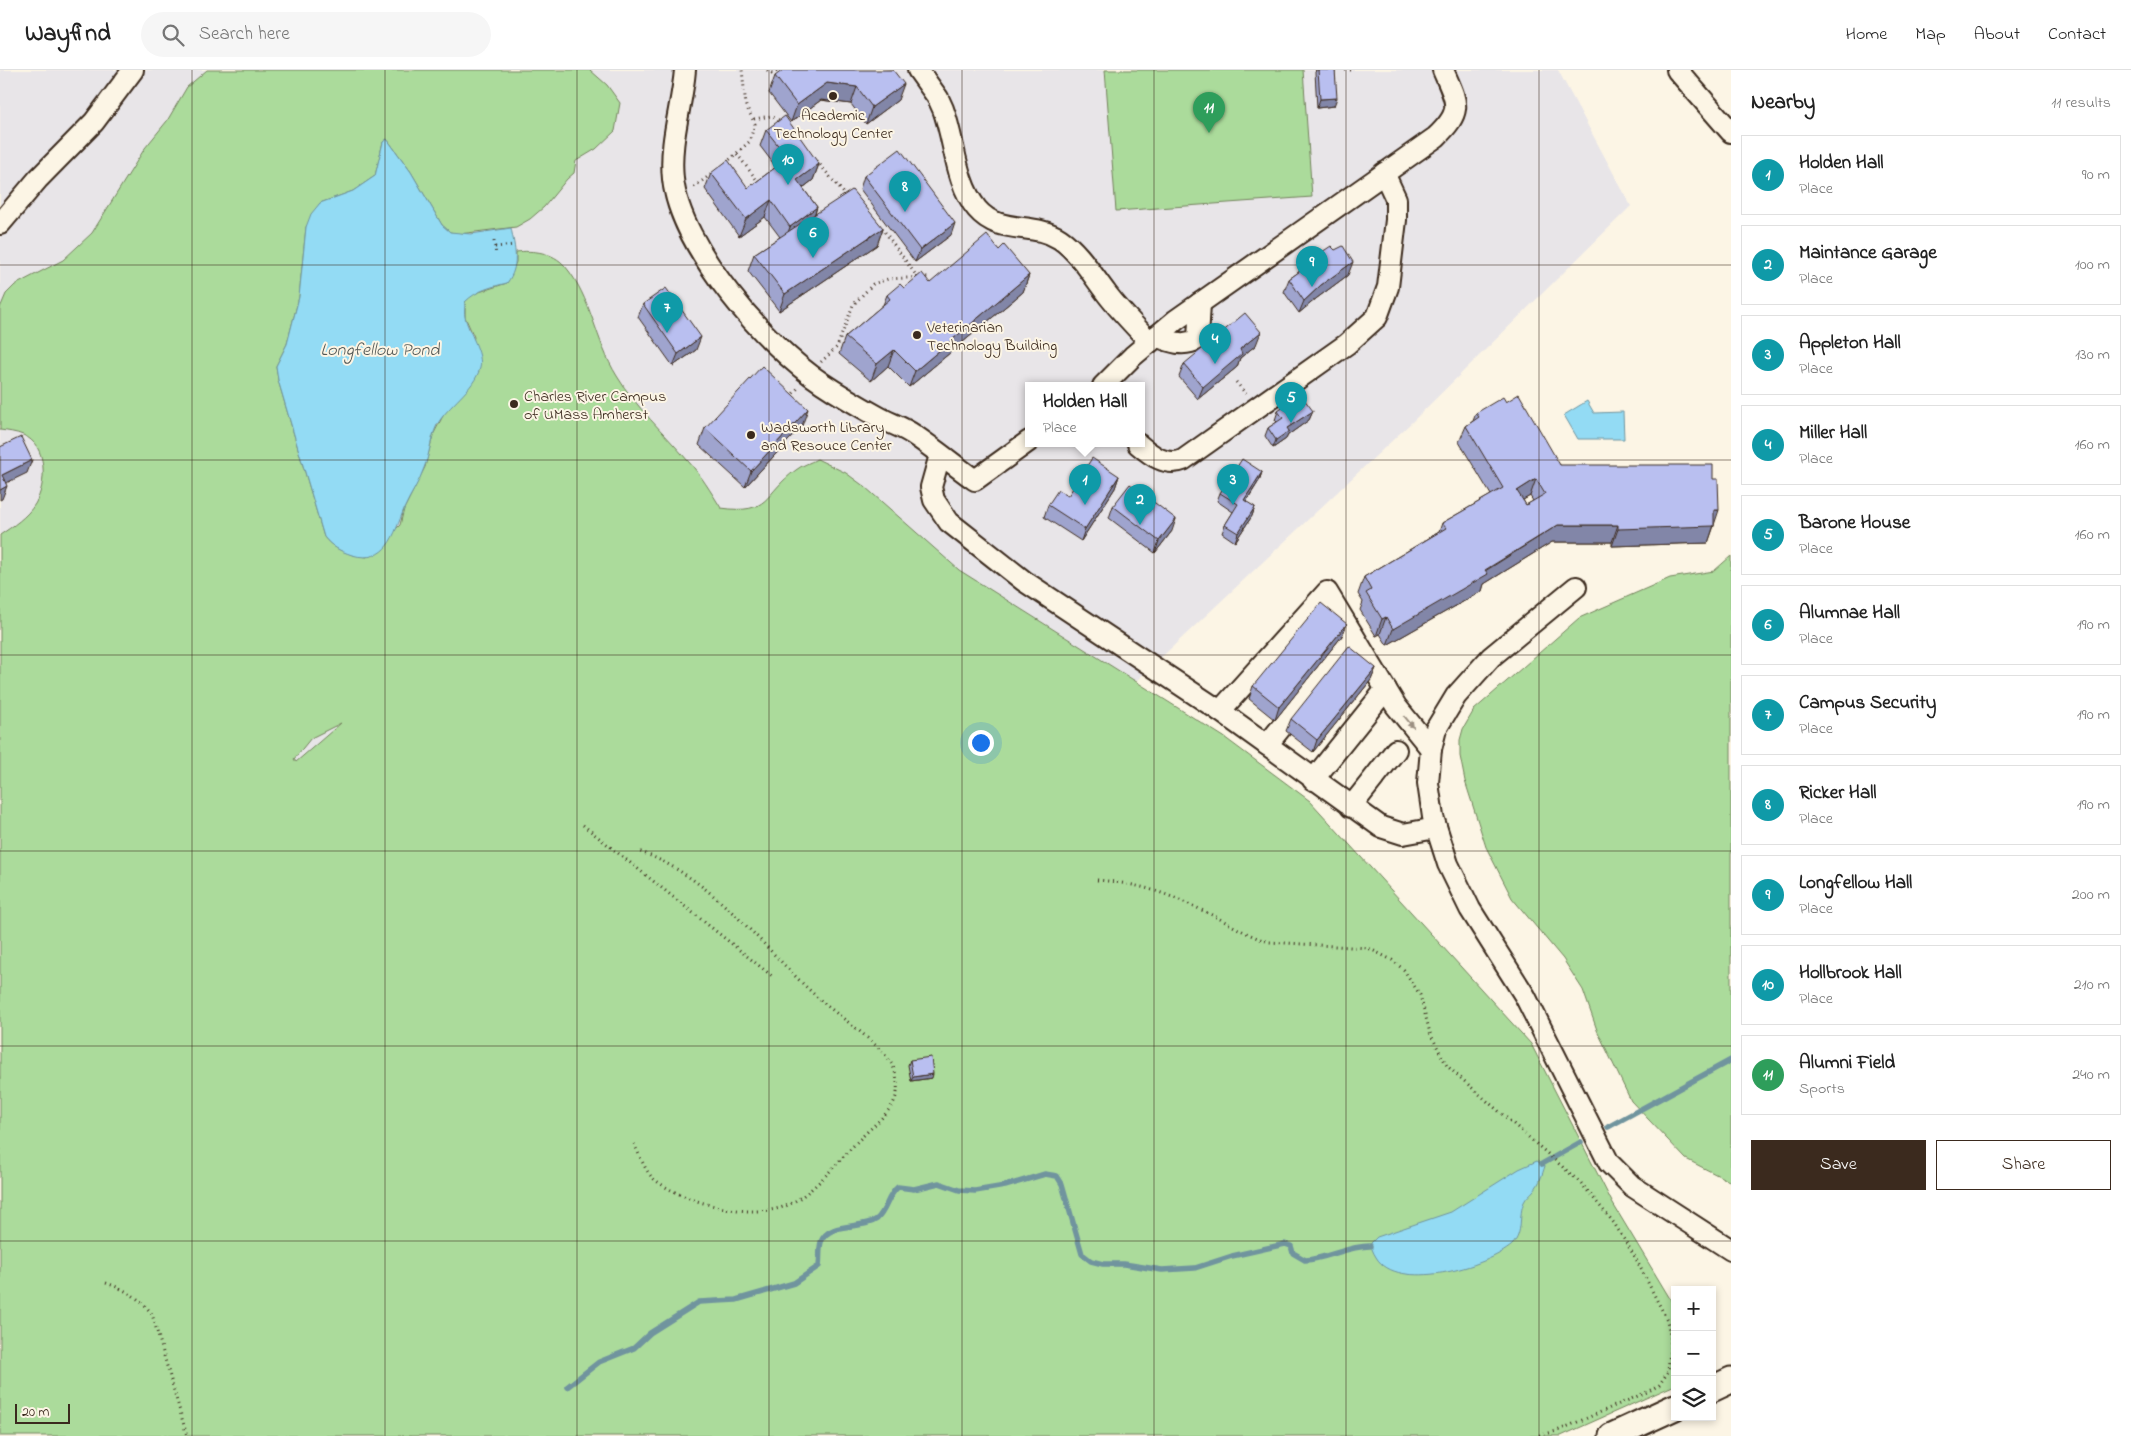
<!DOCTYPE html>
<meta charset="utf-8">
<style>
:root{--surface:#fff;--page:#f6f6f6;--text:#222;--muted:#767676;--line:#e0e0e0;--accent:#3b2a1e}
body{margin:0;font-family:"Indie Flower",sans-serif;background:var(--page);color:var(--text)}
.controls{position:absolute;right:15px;bottom:15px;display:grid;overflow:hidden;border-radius:0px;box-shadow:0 2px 8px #0003}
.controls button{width:45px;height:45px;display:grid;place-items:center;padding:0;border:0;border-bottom:1px solid var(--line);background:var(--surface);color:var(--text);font:25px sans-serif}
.scale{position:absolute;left:15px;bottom:12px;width:55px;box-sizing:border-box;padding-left:5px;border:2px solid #3b2a1e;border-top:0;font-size:14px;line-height:18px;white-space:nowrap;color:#3b2a1e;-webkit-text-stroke:4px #fcf5e5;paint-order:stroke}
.you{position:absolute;left:980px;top:672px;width:18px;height:18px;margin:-12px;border:4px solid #fff;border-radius:50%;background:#1a73e8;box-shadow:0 0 0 8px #1a73e833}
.badge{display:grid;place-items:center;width:32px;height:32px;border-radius:50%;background:var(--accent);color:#fff;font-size:16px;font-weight:700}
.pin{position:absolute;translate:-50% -41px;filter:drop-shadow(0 1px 2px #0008)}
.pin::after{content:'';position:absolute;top:26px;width:18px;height:15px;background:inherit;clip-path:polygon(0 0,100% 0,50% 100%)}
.popup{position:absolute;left:1025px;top:312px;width:120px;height:65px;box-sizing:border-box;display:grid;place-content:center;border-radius:0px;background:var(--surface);filter:drop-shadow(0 1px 4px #0005);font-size:16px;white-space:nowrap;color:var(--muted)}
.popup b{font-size:19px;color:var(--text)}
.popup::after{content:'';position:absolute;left:50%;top:100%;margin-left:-10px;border:10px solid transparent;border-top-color:var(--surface)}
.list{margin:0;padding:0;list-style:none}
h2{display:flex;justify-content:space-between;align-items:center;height:65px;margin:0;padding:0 20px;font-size:21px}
h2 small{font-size:16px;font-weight:400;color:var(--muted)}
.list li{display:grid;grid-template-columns:32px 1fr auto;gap:15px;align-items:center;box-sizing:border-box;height:80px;margin:0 10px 10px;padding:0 10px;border:1px solid var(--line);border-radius:0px}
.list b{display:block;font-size:19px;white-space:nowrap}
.list p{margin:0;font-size:16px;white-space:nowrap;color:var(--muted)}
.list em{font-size:16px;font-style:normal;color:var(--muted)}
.actions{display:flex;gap:10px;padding:15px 20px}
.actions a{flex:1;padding:11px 0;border:1px solid var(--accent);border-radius:0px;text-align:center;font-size:18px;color:var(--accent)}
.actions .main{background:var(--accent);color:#fff}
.icon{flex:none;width:28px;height:28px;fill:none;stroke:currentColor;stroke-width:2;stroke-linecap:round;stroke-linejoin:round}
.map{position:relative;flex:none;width:1731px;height:1366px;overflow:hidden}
header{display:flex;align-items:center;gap:30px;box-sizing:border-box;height:70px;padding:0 25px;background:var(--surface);border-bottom:1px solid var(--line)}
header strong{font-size:24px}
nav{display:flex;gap:28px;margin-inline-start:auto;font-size:18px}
.search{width:350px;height:45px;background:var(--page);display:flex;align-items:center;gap:12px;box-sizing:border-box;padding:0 18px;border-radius:28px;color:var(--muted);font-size:19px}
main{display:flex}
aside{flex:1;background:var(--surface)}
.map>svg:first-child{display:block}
.built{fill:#e8e5e8;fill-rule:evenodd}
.green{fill:#abdb9b;stroke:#73825c;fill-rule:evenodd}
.water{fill:#93dbf4;stroke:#70949e}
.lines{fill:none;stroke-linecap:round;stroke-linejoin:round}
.stream{stroke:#70949e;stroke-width:5.5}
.minor-casing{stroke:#3b2a1e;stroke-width:24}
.major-casing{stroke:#3b2a1e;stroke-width:29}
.path{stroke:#3b2a1e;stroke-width:3;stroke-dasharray:1 4;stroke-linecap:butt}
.minor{stroke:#fcf5e5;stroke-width:20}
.major{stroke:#fcf5e5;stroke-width:25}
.wall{fill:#9fa4ce;stroke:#3b2a1e;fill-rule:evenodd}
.shaded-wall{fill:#8286a8;stroke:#3b2a1e}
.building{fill:#b9bff0;stroke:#3b2a1e;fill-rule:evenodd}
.oneway{fill:#9c9082}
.grid{fill:none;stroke:#3b2a1e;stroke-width:1;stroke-opacity:0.55}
.poi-dot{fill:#3b2a1e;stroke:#fcf5e5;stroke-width:2}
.labels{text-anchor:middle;stroke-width:4;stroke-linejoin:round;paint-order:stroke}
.poi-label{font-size:16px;fill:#3b2a1e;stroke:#fcf5e5;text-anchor:start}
.water-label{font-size:18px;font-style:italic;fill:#515654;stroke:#fcf5e5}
</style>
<header>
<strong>Wayfind</strong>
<div class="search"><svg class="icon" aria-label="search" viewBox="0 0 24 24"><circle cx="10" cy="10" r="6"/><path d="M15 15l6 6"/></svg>Search here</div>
<nav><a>Home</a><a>Map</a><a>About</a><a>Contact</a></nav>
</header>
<main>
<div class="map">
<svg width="1731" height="1366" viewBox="0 0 1731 1366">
<rect width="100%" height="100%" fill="#fcf5e5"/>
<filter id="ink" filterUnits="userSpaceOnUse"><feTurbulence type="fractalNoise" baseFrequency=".02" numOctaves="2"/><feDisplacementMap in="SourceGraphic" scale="10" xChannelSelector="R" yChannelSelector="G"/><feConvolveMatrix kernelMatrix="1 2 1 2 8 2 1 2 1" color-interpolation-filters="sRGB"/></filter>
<g filter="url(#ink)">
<path class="built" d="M0,0H1558L1631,136L1413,351L1135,612L500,510L297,693L128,462L0,595ZM1029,316H1141V374H1029Z"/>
<g class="green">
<path d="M207,0H590L607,15L620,33L615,61L596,79L576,91L574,103L567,109L544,137L530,149L516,157L459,164L450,162L442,155L411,102L387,69L383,72L375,106L353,121L320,133L306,157L299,227L287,274L276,296L278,310L324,467C335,481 350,485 367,487L400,455L404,439L425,397L433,365L446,340L460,327L474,267L465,247V232L473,224L507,213L516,192V182C533,180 553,182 565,196C592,228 595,271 617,306C636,338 664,362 688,391C701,405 711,422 721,438C771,445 763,424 796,400C802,395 810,393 817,389L846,403L865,417L959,500L1224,667L1310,731L1531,974L1613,1134L1675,1237V1315L1561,1366H0V465C13,456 27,447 35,434C47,414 48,375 23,365C16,362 7,361 0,360V238L6,224L15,215L63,190L92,163L145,78L167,51L187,17ZM341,653L296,692L294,689L311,668Z"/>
<polygon points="1105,0 1303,0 1312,127 1116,141"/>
<polygon points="1731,486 1731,1112 1686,1089 1631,1031 1597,960 1583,920 1563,889 1512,828 1486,777 1465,711 1460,686 1460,670 1463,659 1474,640 1579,548 1670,508 1714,501"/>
</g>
<g class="water">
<path d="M387,69L411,102L442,155L450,162L471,164L511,158C515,178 520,196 507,213C491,217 477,220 465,232C465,237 464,243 465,247C468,261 484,284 480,298C474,320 448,335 437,355C430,369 430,384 424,398C419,413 410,425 404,439C394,464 387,495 352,485C340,481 332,477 324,467L278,310L276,296L287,274L299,227L306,157L311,144L320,133L353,121L375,106L383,72Z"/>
<polygon points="1587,331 1594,343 1623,342 1624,369 1578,369 1564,345"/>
<path d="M1537,1091L1545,1096C1542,1105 1540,1113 1534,1120C1531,1124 1526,1127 1524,1132C1518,1145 1524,1163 1512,1175C1487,1197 1397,1223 1376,1187C1373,1182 1371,1178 1371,1173L1377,1167L1451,1142L1519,1099Z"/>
</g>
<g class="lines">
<g class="stream">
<polyline points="1608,1057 1731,990"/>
<polyline points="1542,1094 1581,1072"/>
<path d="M567,1317L599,1292L634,1278L650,1263L699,1232L736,1230L794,1213L819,1196C820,1189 819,1179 821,1172C829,1151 862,1160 877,1149C887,1140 887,1126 898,1117L914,1119L939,1113L959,1120L975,1121L1005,1116L1045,1104L1057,1106L1062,1114L1082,1184L1091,1191L1103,1194H1124L1162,1200L1195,1198L1232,1186L1285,1174L1291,1176L1293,1183L1305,1190C1327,1189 1347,1176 1370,1176"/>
</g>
<defs>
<g id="minor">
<path d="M685,0C682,37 669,71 673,109C680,177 766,276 822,313C840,325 859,336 877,346C889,353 903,357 914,365C935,379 955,396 975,410L1029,371"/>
<path d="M918,0L938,28L943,39C955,71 955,112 977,139C1000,166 1033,151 1060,169C1079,182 1093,206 1107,224C1120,241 1135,256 1150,272"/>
<polyline points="1677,0 1731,62"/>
<polyline points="0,154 38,109 94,52 133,0"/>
<path d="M1156,266C1170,272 1184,277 1198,269L1200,233"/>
<path d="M1103,316L1133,286L1176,250L1436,67C1464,40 1457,33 1443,0"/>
<path d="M1138,374C1151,385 1166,397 1183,390L1347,274L1377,247L1388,217L1396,150V129L1384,103"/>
<polyline points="940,385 931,417 934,430 949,452 1024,511 1220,641"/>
<polyline points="1576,517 1491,587 1456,626 1436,659 1431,679 1428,713 1433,747 1448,794 1470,839 1525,926 1609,1093 1632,1116 1731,1180"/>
<polyline points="1267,675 1354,567"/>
<polyline points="1431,679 1396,636 1327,522 1220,641 1381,757 1403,764 1436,758"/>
<polyline points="1313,710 1386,619"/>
<polyline points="1351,737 1396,680"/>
</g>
<g id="major">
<polyline points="1712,1319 1731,1310"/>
<polyline points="1612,1366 1675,1337"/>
</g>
</defs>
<use href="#minor" class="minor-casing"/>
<use href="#major" class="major-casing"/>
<g class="path">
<polyline points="767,0 772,3 780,0"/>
<polyline points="1345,0 1355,0"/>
<polyline points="754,49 771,46 781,51"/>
<polyline points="737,84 759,113"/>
<polyline points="817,91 846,126"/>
<polyline points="726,93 749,72 755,54 746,36 742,0"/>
<polyline points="694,117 713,103"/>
<polyline points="882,158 918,208"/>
<polyline points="494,171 496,185"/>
<polyline points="495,177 514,175"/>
<polyline points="821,292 837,277 853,235 873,214 888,209 928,207"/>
<polyline points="1236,312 1246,324"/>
<polyline points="790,327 799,317"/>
<polyline points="583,755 772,906"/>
<path d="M1097,810C1145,814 1171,825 1214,846C1232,855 1249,866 1269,872L1368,878L1392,890L1404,900L1420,925L1430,963L1447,996L1581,1113L1614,1153L1635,1187L1667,1250L1671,1270L1668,1302L1659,1315L1647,1322L1557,1361L1536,1366"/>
<path d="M634,1074C640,1085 645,1102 655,1110C685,1133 753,1151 788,1135C816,1121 838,1091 860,1069C871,1057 895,1040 897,1022C898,1013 896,1000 891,993C876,970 839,947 818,928C761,876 713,807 638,781"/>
<path d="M106,1213C125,1219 140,1228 152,1244L187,1366"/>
</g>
<use href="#minor" class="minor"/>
<use href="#major" class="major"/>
</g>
<g class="wall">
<polygon points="893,0 898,30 866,54 851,34 821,30 791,52 769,23 775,6"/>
<polygon points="1315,0 1335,0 1334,36 1317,38 1315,2 1316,1"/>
<polygon points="766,60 819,94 813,110 803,118 817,137 815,144 883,158 877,175 779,241 748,201 754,184 780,167 765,147 739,166 705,119 711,103 748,118 776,97 760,76"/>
<polygon points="864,106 951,165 915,192 860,119"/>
<polygon points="999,180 1029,205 1023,222 909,317 888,296 871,311 839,284 845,267 883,235 887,225 904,218 930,213"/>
<polygon points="1301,196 1348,205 1317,228 1299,243 1284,222 1289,209 1299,202"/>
<polygon points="643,234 696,280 673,296 638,247"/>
<polygon points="1256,275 1240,288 1237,297 1198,329 1179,307 1184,294"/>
<path d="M1506,332L1560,395L1714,453V456L1708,473L1612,476V472H1552L1484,514L1482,521L1387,575L1380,564L1376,566L1360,540L1363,532L1358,524L1364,507L1439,462L1442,453L1491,425L1459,372L1466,356L1473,351L1476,343ZM1530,426L1533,431L1526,435L1523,430Z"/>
<polygon points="1278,341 1313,341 1309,350 1288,365 1286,369 1273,378 1265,366 1268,358 1277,352 1275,350"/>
<polygon points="802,356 745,417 699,375 705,358"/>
<polygon points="1235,400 1262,402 1259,411 1246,432 1255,437 1252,446 1235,472 1222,463 1225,455 1233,442 1217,431 1220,423 1232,409"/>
<polygon points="1119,406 1115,418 1081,471 1044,447 1048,435 1068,426"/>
<polygon points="1113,436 1172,461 1155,483 1109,448"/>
<polygon points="1347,554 1342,566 1275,650 1249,629 1253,616"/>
<polygon points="1376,598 1371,610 1313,682 1286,661 1291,649"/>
<polygon points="910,990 932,1008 911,1011 908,995"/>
</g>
<g class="shaded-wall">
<polygon points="827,13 857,17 851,34 821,30 791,52 797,35"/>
<polygon points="904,14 898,30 866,54 872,37"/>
<polygon points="1337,28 1334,36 1317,38 1320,29"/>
<polygon points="819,94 813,110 791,127 797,110"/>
<polygon points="771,130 765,147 739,166 746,149"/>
<polygon points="817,137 811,154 784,174 790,157"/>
<polygon points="955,153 951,165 915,192 920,180"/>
<polygon points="883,158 877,175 779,241 785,224"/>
<polygon points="1353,192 1348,205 1317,228 1299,243 1304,231 1321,215"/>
<polygon points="1029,205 1023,222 909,317 915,301"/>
<polygon points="1261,262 1256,275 1240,288 1237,297 1198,329 1203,317 1240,279"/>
<polygon points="701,267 696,280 673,296 678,284"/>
<polygon points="894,280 888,296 871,311 877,294"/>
<polygon points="808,339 802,356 745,417 751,401"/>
<polygon points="1313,341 1309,350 1288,365 1286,369 1273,378 1276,370 1287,358"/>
<polygon points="32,390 27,403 0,416 2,405"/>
<polygon points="1262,402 1259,411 1241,439 1244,430"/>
<polygon points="1119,406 1115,418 1081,471 1085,459"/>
<polygon points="1536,409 1530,426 1511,437 1517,421"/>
<polygon points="7,416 2,429 0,430 0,420"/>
<polygon points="1255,437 1252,446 1235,472 1238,463"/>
<polygon points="1714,440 1719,440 1708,473 1612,476 1618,459"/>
<polygon points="1176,449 1172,461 1155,483 1159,471"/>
<polygon points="1558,455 1618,455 1612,472 1552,472 1484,514 1482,521 1387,575 1393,559"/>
<polygon points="1386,547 1380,564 1376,566 1382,549"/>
<polygon points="1347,554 1342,566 1275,650 1279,637"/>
<polygon points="1376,598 1371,610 1313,682 1317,670"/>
<polygon points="933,1004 932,1008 911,1011 913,1007"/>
</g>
<g class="building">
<polygon points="783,0 893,0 904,14 872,37 857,17 827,13 797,35 775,6"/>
<polygon points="1318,0 1335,0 1337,28 1320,29"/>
<polygon points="785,46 819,94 797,110 817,137 790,157 771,130 746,149 711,103 728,90 748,118 788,88 766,60"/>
<polygon points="900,79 955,153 920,180 864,106"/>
<polygon points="852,120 883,158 785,224 754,184"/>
<polygon points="987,165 999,180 1004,175 1029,205 915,301 894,280 877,294 845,267 890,229 887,225 900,214 904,218 922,203 930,213"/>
<polygon points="1331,176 1335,180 1343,176 1353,192 1321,215 1304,231 1289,209 1303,199 1301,196"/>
<polygon points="666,218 701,267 678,284 643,234"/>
<polygon points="1245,243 1261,262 1240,279 1242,284 1203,317 1184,294"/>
<polygon points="762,296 808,339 751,401 705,358"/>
<path d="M1519,324L1560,395H1713V409H1718L1719,440H1714V456L1618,459V455H1558L1485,500L1488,504L1393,559L1386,547L1382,549L1366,523L1371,520L1364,507L1446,458L1442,453L1503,418L1466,356L1479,347L1476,343L1503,327L1506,332ZM1536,409L1545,424L1526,435L1517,421Z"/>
<polygon points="1301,325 1313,341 1287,358 1289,361 1276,370 1268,358 1283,348 1278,341"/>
<polygon points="21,367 32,390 2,405 7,416 0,420 0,377"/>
<polygon points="1092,388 1119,406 1085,459 1048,435 1058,420 1068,426"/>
<polygon points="1242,389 1262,402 1244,430 1255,437 1238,463 1225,455 1238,434 1220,423 1230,408 1235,411 1240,403 1235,400"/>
<polygon points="1130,414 1176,449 1159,471 1113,436"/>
<polygon points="1321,533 1347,554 1279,637 1253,616"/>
<polygon points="1349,576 1376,598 1317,670 1291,649"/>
<polygon points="931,987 933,1004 913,1007 910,990"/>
</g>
<defs><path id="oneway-solid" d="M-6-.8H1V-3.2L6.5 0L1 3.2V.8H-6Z" transform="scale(1.25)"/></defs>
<use class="oneway" href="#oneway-solid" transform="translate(1409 652) rotate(51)"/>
</g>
<path class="grid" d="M192,0V1366M385,0V1366M577,0V1366M769,0V1366M962,0V1366M1154,0V1366M1346,0V1366M1539,0V1366M0,195H1731M0,390H1731M0,585H1731M0,781H1731M0,976H1731M0,1171H1731"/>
<g class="poi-dot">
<circle cx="833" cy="26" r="5"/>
<circle cx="917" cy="265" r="5"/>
<circle cx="514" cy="334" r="5"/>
<circle cx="751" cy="365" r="5"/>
</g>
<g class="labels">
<g class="poi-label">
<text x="833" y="50" text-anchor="middle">Academic<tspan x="833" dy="18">Technology Center</tspan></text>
<text x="927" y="262">Veterinarian<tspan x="927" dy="18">Technology Building</tspan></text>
<text x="524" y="331">Charles River Campus<tspan x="524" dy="18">of UMass Amherst</tspan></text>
<text x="761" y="362">Wadsworth Library<tspan x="761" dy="18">and Resouce Center</tspan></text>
</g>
<g class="water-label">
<text x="380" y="285">Longfellow Pond</text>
</g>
</g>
</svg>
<div class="controls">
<button>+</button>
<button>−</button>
<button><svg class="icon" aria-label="layers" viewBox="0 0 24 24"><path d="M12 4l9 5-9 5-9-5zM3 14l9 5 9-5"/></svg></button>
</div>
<div class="scale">20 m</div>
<div class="you"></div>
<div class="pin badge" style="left:1085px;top:435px;background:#0f9aa8">1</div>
<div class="popup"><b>Holden Hall</b>Place</div>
<div class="pin badge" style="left:1140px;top:455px;background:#0f9aa8">2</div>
<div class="pin badge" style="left:1233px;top:435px;background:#0f9aa8">3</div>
<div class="pin badge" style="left:1215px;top:294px;background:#0f9aa8">4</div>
<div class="pin badge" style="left:1291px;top:353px;background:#0f9aa8">5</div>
<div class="pin badge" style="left:813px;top:188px;background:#0f9aa8">6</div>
<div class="pin badge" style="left:667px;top:263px;background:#0f9aa8">7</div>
<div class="pin badge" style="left:905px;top:142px;background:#0f9aa8">8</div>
<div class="pin badge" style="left:1312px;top:217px;background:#0f9aa8">9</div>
<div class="pin badge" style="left:788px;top:115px;background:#0f9aa8">10</div>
<div class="pin badge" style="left:1209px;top:63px;background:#2e9e5b">11</div>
</div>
<aside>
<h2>Nearby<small>11 results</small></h2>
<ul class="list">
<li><span class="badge" style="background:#0f9aa8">1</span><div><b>Holden Hall</b><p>Place</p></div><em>90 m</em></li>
<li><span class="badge" style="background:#0f9aa8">2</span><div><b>Maintance Garage</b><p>Place</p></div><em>100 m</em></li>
<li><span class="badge" style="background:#0f9aa8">3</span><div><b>Appleton Hall</b><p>Place</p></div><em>130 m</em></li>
<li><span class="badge" style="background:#0f9aa8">4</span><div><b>Miller Hall</b><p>Place</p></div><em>160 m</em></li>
<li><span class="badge" style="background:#0f9aa8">5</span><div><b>Barone House</b><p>Place</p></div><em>160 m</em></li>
<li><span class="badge" style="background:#0f9aa8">6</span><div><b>Alumnae Hall</b><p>Place</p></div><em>190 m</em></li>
<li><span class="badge" style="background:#0f9aa8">7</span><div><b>Campus Security</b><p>Place</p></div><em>190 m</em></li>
<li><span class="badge" style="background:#0f9aa8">8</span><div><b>Ricker Hall</b><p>Place</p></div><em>190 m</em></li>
<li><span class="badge" style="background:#0f9aa8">9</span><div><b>Longfellow Hall</b><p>Place</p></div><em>200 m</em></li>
<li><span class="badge" style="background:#0f9aa8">10</span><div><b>Hollbrook Hall</b><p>Place</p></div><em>210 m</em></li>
<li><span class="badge" style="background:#2e9e5b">11</span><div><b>Alumni Field</b><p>Sports</p></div><em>240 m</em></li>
</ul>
<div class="actions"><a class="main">Save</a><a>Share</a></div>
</aside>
</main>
